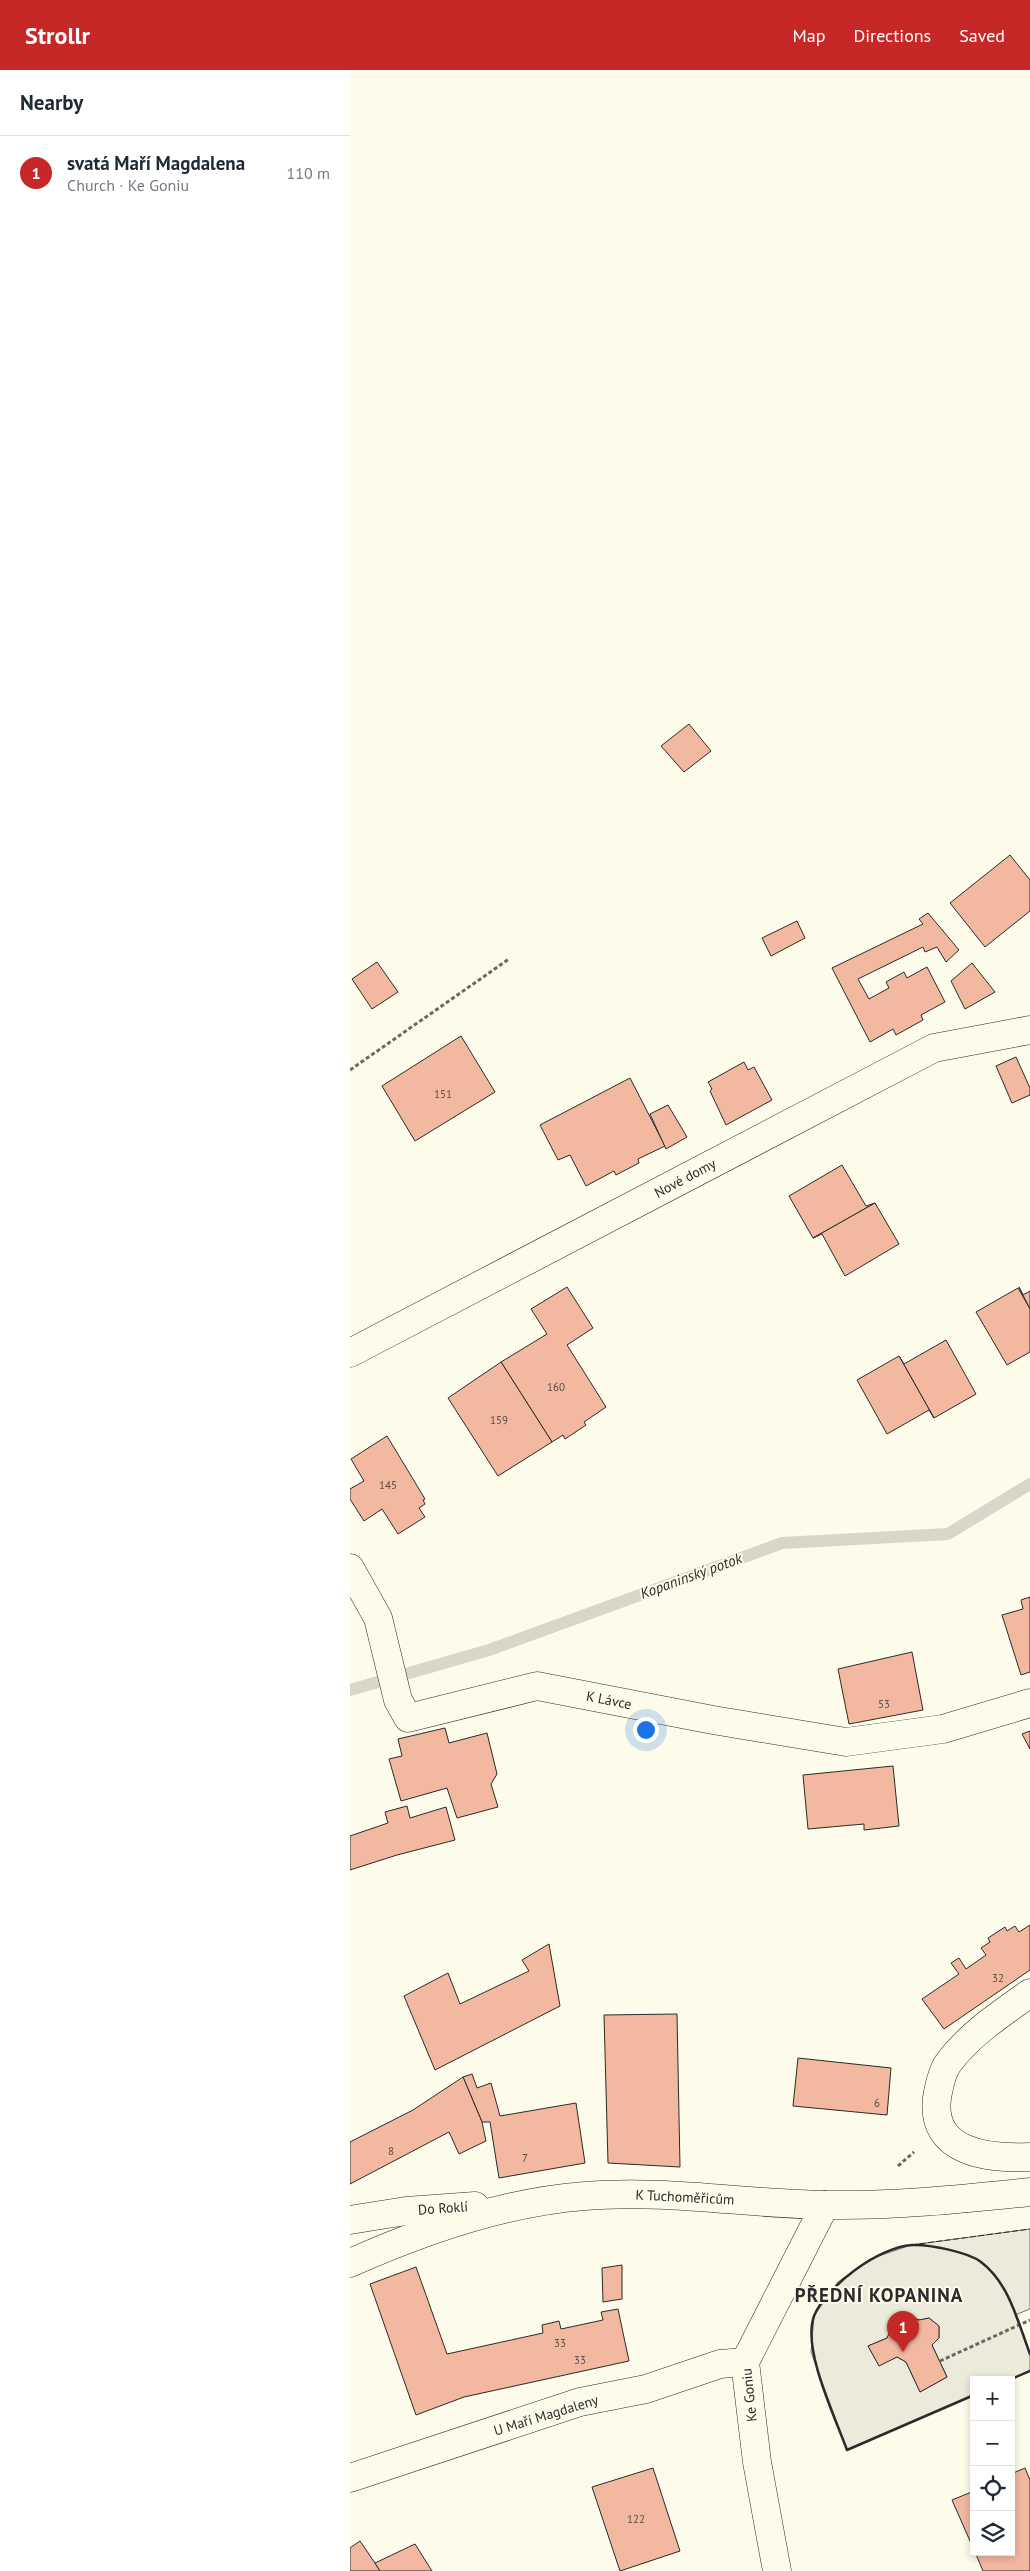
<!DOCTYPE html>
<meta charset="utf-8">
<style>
:root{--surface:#fff;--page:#f2f2f3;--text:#1f2937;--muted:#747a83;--line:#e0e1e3;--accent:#c62828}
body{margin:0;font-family:"PT Sans",sans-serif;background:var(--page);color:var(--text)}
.controls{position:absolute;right:15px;bottom:15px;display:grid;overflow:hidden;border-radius:0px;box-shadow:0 2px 8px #0003}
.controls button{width:45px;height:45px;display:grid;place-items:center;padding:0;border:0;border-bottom:1px solid var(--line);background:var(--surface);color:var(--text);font:25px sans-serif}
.you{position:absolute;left:295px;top:1659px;width:18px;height:18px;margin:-12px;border:4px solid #fff;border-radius:50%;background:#1a73e8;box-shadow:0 0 0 8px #1a73e833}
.badge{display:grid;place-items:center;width:32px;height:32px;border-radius:50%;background:var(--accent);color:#fff;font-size:16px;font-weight:700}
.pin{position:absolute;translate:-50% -41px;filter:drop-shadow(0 1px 2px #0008)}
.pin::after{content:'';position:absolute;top:26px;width:18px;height:15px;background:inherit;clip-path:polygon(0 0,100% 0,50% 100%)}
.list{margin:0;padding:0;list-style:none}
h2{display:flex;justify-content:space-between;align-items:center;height:65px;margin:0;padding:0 20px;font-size:21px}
h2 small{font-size:16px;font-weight:400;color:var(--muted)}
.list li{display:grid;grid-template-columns:32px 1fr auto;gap:15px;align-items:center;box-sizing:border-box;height:75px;padding:0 20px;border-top:1px solid var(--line)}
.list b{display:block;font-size:19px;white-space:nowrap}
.list p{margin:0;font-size:16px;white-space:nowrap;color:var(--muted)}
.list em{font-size:16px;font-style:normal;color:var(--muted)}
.icon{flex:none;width:28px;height:28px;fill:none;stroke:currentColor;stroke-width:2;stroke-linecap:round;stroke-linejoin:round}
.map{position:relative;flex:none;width:680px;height:2501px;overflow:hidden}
header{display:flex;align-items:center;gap:30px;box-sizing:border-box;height:70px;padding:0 25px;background:var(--accent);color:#fff}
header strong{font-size:24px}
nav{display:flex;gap:28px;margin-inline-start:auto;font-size:18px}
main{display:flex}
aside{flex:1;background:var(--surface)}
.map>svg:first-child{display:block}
.green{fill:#ecebdb;stroke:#74746e;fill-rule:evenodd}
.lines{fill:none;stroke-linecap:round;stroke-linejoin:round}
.stream{stroke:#d8d7c9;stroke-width:12}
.building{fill:#f2b8a0;stroke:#2b2b2b}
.minor-casing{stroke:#2b2b2b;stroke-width:29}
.path{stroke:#6a6964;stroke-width:3;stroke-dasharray:4 2.5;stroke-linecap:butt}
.minor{stroke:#fdfbea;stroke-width:28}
.fence{stroke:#2b2b2b;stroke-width:1;stroke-dasharray:6 2.5;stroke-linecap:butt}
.wall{stroke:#2b2b2b;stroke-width:2.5}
.labels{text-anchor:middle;stroke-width:4;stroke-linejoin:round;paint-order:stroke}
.number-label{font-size:11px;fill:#5d4e48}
.street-label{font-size:14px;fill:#2b2b2b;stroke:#fdfbea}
.water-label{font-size:15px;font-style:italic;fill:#2b2b2b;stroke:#fdfbea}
.district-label{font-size:19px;font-weight:bold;letter-spacing:1px;fill:#2b2b2b;stroke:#fdfbea}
</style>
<header>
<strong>Strollr</strong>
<nav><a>Map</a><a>Directions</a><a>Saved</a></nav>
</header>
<main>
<aside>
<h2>Nearby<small></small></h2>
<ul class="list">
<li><span class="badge">1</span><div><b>svatá Maří Magdalena</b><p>Church · Ke Goniu</p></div><em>110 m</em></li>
</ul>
</aside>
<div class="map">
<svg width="680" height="2501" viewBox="0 0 680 2501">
<rect width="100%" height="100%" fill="#fdfbea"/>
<path class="green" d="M680,2159V2239L665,2245L680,2284V2301L659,2310H624V2325L497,2380L461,2282L464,2246L488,2212L520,2189L561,2175ZM563,2248L569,2250L579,2248L589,2256V2268L582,2275L597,2307L570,2322L556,2292L547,2287L529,2295L518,2276L537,2268L548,2251Z"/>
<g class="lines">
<polyline class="stream" points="0,1620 139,1580 432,1473 598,1464 680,1414"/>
</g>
<g class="building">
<polygon points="339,654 361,681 334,702 311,676"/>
<polygon points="660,785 680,810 680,841 635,877 600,833"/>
<polygon points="578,843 609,880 596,892 587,877 575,882 573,877 508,909 519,929 539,918 536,912 554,902 557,908 577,897 595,932 571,945 573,950 546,965 543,959 520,972 482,898 573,854 569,849"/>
<polygon points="447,851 455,868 421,886 412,868"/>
<polygon points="27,892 48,922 22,939 2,909"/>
<polygon points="622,893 645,922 615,939 601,911"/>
<polygon points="111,966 145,1022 65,1071 32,1016"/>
<polygon points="666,987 680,1018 680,1025 662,1033 646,996"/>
<polygon points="394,992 398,1000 404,997 422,1030 376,1055 360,1021 362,1019 358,1012"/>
<polygon points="280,1008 315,1076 288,1089 289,1093 266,1105 264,1101 236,1116 220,1085 208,1090 190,1055"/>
<polygon points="318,1035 337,1067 316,1079 300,1044"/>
<polygon points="492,1095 516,1136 525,1133 463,1168 439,1126"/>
<polygon points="525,1133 549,1174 495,1206 472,1164 463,1168"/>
<polygon points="217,1217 243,1258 217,1275 256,1337 234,1352 236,1355 215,1369 213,1365 202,1372 151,1292 197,1264 181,1239"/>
<polygon points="669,1217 673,1225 680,1221 680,1239"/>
<polygon points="668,1218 680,1239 680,1282 657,1295 626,1242"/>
<polygon points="596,1270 626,1324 584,1348 549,1286 554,1294"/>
<polygon points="549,1286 584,1348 579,1340 537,1364 507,1310"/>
<polygon points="151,1292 202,1372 148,1406 98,1328"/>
<polygon points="37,1366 75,1429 73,1430 75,1434 69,1438 75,1447 48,1464 32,1439 14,1451 0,1429 0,1419 14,1411 1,1389"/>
<polygon points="680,1527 680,1602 671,1605 652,1545 673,1539 671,1530"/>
<polygon points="562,1582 573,1640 499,1654 488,1599"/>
<polygon points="95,1658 99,1673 137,1663 147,1704 141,1714 148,1737 107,1748 97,1718 51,1731 39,1689 52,1686 48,1669"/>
<polygon points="680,1661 680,1679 672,1664"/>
<polygon points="543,1696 549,1756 514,1760 514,1754 458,1759 453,1705"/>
<polygon points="57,1736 60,1748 96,1737 105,1770 47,1785 0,1800 0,1766 38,1753 35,1742"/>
<polygon points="680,1855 680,1900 594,1959 572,1929 609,1904 601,1893 609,1888 616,1899 636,1885 631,1878 640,1872 638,1868 655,1857 657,1861 665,1856 669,1862"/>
<polygon points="199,1874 210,1936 85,2000 54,1926 98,1903 110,1934 179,1901 172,1890"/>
<polygon points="327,1944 330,2097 258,2093 254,1945"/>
<polygon points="448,1988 541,1998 537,2045 443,2036"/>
<polygon points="122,2004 127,2018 141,2013 150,2046 226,2033 235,2093 149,2108 140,2052 132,2052 113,2007"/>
<polygon points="113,2007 132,2052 136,2071 109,2084 99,2062 0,2114 0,2072 63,2040"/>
<polygon points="272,2195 272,2229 253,2232 252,2198"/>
<polygon points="66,2197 97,2284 193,2263 192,2255 209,2251 211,2259 253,2250 251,2242 268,2239 279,2291 114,2327 66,2345 20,2214"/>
<polygon points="563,2248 569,2250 579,2248 589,2256 589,2268 582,2275 597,2307 570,2322 556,2292 547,2287 529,2296 518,2276 537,2268 543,2255 548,2251"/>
<polygon points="303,2398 330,2481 270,2501 242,2417"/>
<polygon points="675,2398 680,2410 680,2501 633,2501 625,2482 661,2482 661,2404"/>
<polygon points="624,2421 624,2480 602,2430"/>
<polygon points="10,2471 25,2493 30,2501 0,2501 0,2478"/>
<polygon points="65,2474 82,2501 30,2501 25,2493"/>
</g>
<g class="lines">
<defs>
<g id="minor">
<polyline points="0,1283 584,978 680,960"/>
<polyline points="0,1498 28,1548 48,1630 58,1648 187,1616 363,1650 496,1672 593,1659 680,1633"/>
<path d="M680,1923C651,1944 621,1963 599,1992C592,2001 589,2016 587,2028C580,2083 639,2089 680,2087"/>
<polyline points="0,2150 56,2141 125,2136"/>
<path d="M0,2193C74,2160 154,2132 235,2126C315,2119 396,2134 476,2135C545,2136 612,2129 680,2122"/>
<polyline points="0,2408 230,2332 296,2319 370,2294 395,2292"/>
<polyline points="427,2501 407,2392 395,2292 475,2135"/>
</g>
</defs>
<use href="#minor" class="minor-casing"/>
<g class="path">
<polyline points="0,1000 159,889"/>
<polyline points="548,2096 564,2082"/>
<polyline points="590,2291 680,2250"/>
</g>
<use href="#minor" class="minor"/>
<polyline class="fence" points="561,2175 680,2159"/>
<g class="wall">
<polyline points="659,2310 680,2301"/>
<path d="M624,2325L497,2380C485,2347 452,2279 464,2246C476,2216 529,2177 562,2175C578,2174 618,2182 631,2192C659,2213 668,2252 680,2284"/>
</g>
</g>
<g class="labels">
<g class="number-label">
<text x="93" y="1028">151</text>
<text x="206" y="1321">160</text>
<text x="149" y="1354">159</text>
<text x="38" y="1419">145</text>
<text x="534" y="1638">53</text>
<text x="648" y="1912">32</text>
<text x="527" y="2037">6</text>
<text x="41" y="2085">8</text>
<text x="175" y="2092">7</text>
<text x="210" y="2277">33</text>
<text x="230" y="2294">33</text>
<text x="286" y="2453">122</text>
</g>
<g class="street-label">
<text transform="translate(335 1108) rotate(-28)" y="5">Nové domy</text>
<text transform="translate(259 1630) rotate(11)" y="5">K Lávce</text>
<text transform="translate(335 2127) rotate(3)" y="5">K Tuchoměřicům</text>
<text transform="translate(93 2138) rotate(-4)" y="5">Do Roklí</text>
<text transform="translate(399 2325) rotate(-96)" y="5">Ke Goniu</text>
<text transform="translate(196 2345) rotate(-17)" y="5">U Maří Magdaleny</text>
</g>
<g class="water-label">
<text transform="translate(341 1506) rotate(-20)" y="5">Kopaninský potok</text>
</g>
<g class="district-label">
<text x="529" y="2232">PŘEDNÍ KOPANINA</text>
</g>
</g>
</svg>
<div class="controls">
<button>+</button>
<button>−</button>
<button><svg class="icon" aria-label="locate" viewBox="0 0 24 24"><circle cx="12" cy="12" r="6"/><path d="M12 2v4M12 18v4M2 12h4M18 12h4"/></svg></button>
<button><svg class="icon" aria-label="layers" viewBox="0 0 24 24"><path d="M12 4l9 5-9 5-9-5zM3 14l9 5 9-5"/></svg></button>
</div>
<div class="you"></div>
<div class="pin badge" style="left:553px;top:2282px">1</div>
</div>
</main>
